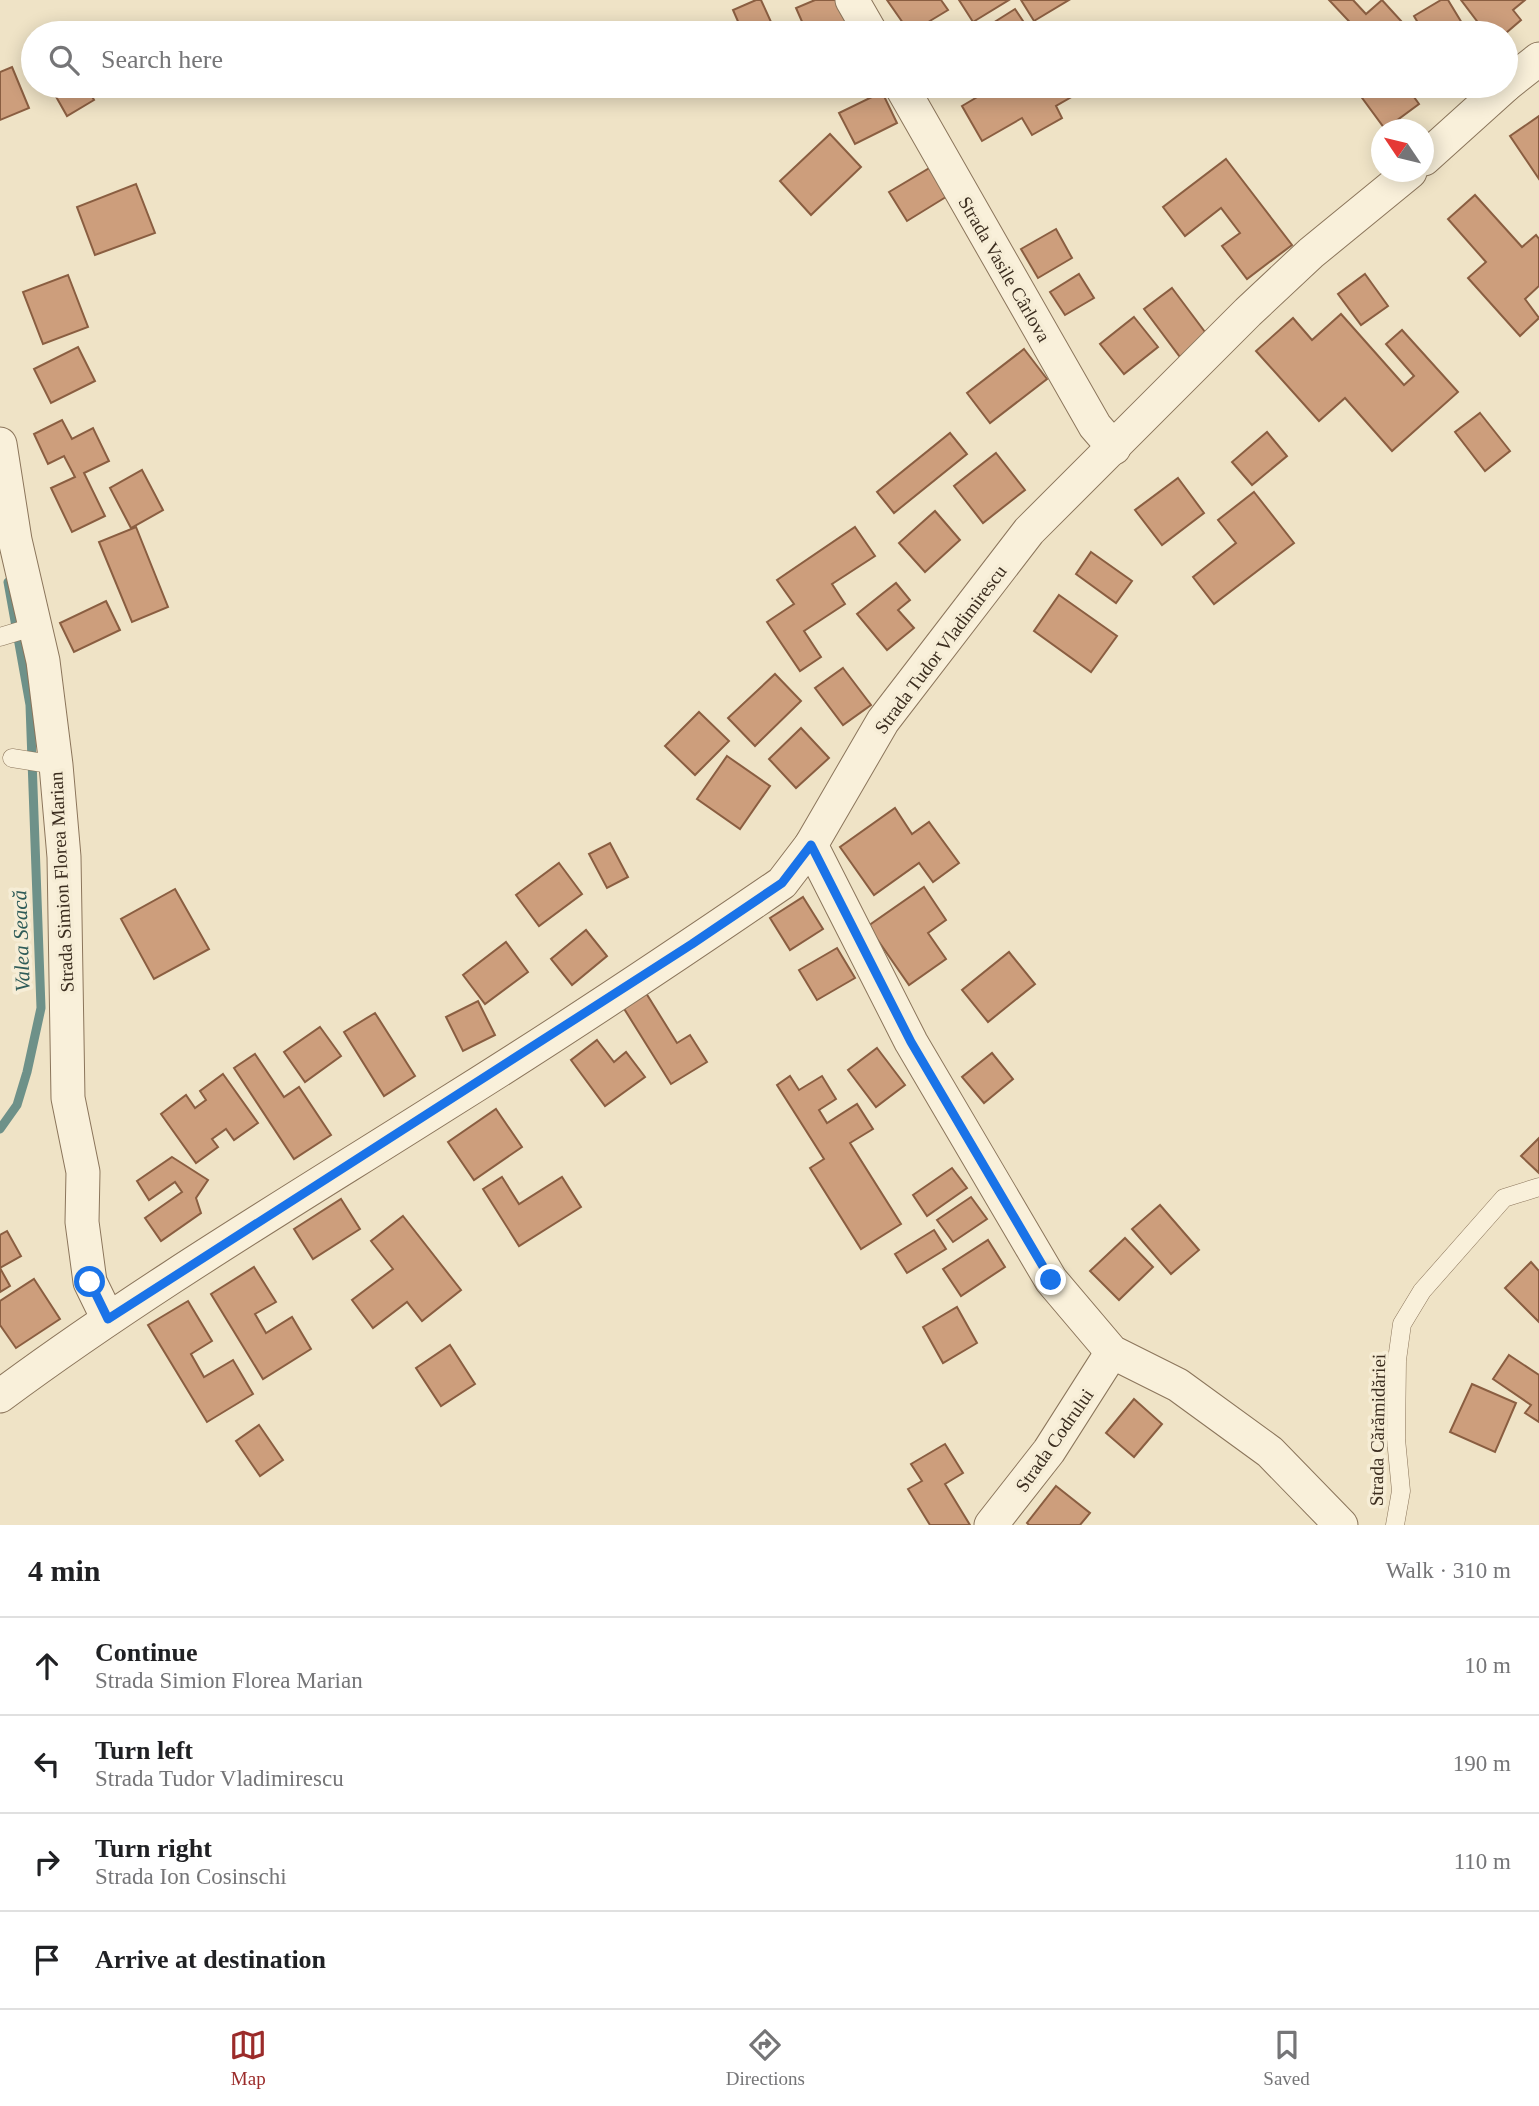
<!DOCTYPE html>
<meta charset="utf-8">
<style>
:root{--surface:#fff;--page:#f2f2f2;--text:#202124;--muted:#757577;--line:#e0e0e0;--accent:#9b2b2a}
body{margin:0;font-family:"Times New Roman",serif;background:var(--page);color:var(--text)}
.compass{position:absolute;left:1371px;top:119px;width:63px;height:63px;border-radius:50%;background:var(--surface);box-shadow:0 4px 18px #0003;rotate:305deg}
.stop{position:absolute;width:21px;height:21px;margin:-16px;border:5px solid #1a73e8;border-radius:50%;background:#fff}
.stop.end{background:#1a73e8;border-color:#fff;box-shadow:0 2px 7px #0008}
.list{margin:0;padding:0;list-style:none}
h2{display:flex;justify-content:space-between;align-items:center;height:91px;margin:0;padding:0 28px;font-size:30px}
h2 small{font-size:23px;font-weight:400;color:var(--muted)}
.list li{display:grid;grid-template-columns:46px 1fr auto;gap:21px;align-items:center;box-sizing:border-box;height:98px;padding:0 28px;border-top:2px solid var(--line)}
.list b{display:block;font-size:26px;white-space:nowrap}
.list p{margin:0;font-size:23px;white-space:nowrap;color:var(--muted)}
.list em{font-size:23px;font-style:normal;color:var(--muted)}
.icon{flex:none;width:38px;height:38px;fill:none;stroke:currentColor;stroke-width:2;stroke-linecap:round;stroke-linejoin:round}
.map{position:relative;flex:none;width:1539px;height:1525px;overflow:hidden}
.search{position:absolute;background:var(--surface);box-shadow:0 4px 18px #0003;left:21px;right:21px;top:21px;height:77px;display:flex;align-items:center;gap:18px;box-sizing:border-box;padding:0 24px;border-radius:38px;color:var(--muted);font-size:26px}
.sheet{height:483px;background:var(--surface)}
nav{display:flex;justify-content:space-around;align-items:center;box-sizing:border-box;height:98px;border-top:2px solid var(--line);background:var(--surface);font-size:19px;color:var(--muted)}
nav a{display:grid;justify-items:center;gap:4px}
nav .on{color:var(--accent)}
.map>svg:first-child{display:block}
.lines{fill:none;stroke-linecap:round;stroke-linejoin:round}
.stream{stroke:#6e9189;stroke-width:9}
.building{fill:#cd9e7c;stroke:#8a5e41;stroke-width:2}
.service-casing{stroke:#8b755b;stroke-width:19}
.minor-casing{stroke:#8b755b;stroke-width:35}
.service{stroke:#f9f0da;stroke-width:18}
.minor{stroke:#f9f0da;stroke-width:33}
.route{stroke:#1a73e8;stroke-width:9}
.labels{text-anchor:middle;stroke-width:7;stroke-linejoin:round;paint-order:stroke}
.street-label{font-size:19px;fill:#3b2d1f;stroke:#f6edd6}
.water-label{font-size:21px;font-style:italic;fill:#2e5b58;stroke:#f6edd6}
</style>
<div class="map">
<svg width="1539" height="1525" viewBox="0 0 1539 1525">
<rect width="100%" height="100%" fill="#efe3c6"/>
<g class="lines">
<polyline class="stream" points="0,1129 17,1105 27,1072 41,1008 30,705 8,582"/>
</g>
<g class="building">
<polygon points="756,0 761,0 776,33 743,33 733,10"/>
<polygon points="815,0 838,0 853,32 807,33 796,8"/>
<polygon points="887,0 941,0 948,10 910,33"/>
<polygon points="959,0 1009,0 973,22"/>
<polygon points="1021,0 1069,0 1034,21"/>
<polygon points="1329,0 1353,0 1366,14 1382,0 1412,33 1360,33"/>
<polygon points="1441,0 1448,0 1468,33 1424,33 1414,16"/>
<polygon points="1461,0 1525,0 1513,10 1521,20 1506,33 1486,33"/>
<polygon points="1015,9 1031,33 977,33"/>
<polygon points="12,67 29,108 0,120 0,72"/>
<polygon points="50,86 86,86 94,100 67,116"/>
<polygon points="950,86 969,86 956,94"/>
<polygon points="996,86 1079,86 1082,91 1056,106 1062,118 1032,135 1022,118 982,141 962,106"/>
<polygon points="1364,86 1406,86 1419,104 1385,129 1357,91"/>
<polygon points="882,92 897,123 855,144 839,113"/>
<polygon points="1539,116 1539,179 1510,136"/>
<polygon points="830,134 861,167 811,215 780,181"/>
<polygon points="1226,159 1292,245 1247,279 1222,246 1240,233 1221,208 1185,236 1163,207"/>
<polygon points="938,163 954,192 907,221 889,192"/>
<polygon points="136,184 155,233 95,255 77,207"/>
<polygon points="1475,195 1522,247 1536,235 1539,239 1539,286 1525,299 1539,318 1520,336 1468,278 1486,262 1448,219"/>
<polygon points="1056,229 1072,258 1038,278 1021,249"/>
<polygon points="1079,274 1094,298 1065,315 1050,292"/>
<polygon points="1365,274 1388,306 1361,325 1338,294"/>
<polygon points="68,275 88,327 43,344 23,292"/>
<polygon points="1172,288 1208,336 1180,357 1144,309"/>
<polygon points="1341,314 1404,385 1414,376 1386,344 1402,330 1458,392 1392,451 1345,398 1319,421 1256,351 1293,318 1312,340"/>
<polygon points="1134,317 1158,347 1124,374 1100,344"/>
<polygon points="78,347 95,381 51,403 34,369"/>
<polygon points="1024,349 1047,379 990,423 967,393"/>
<polygon points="1480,413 1510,451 1485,471 1455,432"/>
<polygon points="62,420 72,439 93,428 109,461 84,473 105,516 72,532 51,488 75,477 64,456 48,464 34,434"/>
<polygon points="1267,432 1287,456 1252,485 1232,462"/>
<polygon points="950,433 967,454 894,513 877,492"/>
<polygon points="996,453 1025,490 983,523 954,486"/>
<polygon points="142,470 163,510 131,528 110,488"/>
<polygon points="1178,478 1204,513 1162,545 1135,510"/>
<polygon points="1254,492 1294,543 1214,604 1193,577 1236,543 1218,520"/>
<polygon points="935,511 960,540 925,572 899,543"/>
<polygon points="136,527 168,607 132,622 99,542"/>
<polygon points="855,527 875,556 832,584 845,604 804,631 821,657 800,671 767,622 794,604 777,580"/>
<polygon points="1091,552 1132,581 1116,603 1076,574"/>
<polygon points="896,583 910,600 898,610 914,628 887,650 857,614"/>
<polygon points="1059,595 1117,636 1091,672 1034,631"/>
<polygon points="106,601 120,630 74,652 60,623"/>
<polygon points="843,668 871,705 843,725 815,688"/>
<polygon points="775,674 801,701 755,746 728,718"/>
<polygon points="699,712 729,741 695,775 665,746"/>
<polygon points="801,728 829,758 796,788 769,759"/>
<polygon points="727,756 770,786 740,829 697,799"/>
<polygon points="895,808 912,834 929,822 959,863 933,882 919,863 874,895 840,847"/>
<polygon points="610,843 628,877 607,888 589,854"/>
<polygon points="559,863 582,894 539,926 516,895"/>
<polygon points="924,887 946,920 928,933 946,959 909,985 868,926"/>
<polygon points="175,889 209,949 154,979 121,919"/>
<polygon points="803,897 823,929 790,950 770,918"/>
<polygon points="586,930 607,956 572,985 551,959"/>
<polygon points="506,942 528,972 485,1004 463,975"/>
<polygon points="837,948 855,978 817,1000 799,970"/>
<polygon points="1009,952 1035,984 988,1022 962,990"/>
<polygon points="646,993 677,1043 690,1035 707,1062 671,1084 623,1007"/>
<polygon points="478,1001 495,1035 463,1051 446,1017"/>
<polygon points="375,1013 415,1076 384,1096 344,1032"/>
<polygon points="320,1027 341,1056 305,1082 284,1052"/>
<polygon points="597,1040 614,1062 626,1052 645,1077 605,1106 571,1060"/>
<polygon points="877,1048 905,1085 876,1107 848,1070"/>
<polygon points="992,1053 1013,1079 984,1103 962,1077"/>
<polygon points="255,1054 284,1097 299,1087 331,1135 294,1159 234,1068"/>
<polygon points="223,1074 258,1123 234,1140 226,1129 212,1139 218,1147 196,1163 161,1114 186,1095 195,1108 206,1100 200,1091"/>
<polygon points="790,1076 799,1090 822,1076 836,1099 819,1110 827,1123 857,1104 873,1129 850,1143 901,1224 861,1249 810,1168 824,1159 777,1085"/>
<polygon points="496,1109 522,1147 474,1180 448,1142"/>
<polygon points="1539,1138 1539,1173 1521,1156"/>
<polygon points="172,1157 208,1180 196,1198 201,1213 161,1241 145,1218 182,1192 175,1182 149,1200 137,1181"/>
<polygon points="952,1168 967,1188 927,1216 913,1195"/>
<polygon points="502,1177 519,1204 562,1177 581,1207 519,1246 483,1189"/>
<polygon points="971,1197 987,1219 953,1242 937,1220"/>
<polygon points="341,1199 360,1229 313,1259 294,1229"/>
<polygon points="1160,1205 1199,1250 1171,1274 1132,1229"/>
<polygon points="403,1216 461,1290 422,1321 407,1302 373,1328 352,1300 393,1269 371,1241"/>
<polygon points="934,1230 946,1249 907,1273 895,1254"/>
<polygon points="7,1231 21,1256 0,1268 10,1286 0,1292 0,1235"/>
<polygon points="1125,1238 1153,1267 1119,1300 1090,1271"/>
<polygon points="988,1240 1005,1267 961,1296 943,1269"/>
<polygon points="1531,1262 1539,1271 1539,1322 1505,1288"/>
<polygon points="254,1267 276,1302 255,1314 266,1333 292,1317 311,1349 263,1379 211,1294"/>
<polygon points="34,1279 60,1319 16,1348 0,1325 0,1301"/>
<polygon points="188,1301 212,1341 191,1354 204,1377 233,1360 253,1394 207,1422 148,1325"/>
<polygon points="957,1307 977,1343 943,1363 923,1327"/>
<polygon points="450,1345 475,1384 441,1406 416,1368"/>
<polygon points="1509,1355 1539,1375 1539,1422 1525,1413 1531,1405 1493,1379"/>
<polygon points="1472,1384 1516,1403 1495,1452 1450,1432"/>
<polygon points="1134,1399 1162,1424 1134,1457 1106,1433"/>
<polygon points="259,1425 283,1460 260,1476 236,1441"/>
<polygon points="945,1444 963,1473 945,1484 970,1525 930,1525 908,1489 922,1481 911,1464"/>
<polygon points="1056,1486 1090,1513 1080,1525 1029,1525 1027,1523"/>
</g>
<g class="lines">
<defs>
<g id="service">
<polyline points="0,637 36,626"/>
<polyline points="12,758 56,765"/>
<polyline points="1395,1525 1401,1491 1396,1439 1397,1360 1402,1324 1422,1291 1504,1198 1539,1187"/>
</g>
<g id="minor">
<polyline points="852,0 871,33"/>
<polyline points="1506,85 1539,59"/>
<polyline points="901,86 1095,426 1114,448"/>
<polyline points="1424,159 1505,86"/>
<polyline points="0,444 15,540 43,661 56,765 64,857 68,1098 83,1172 82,1222 90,1282 108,1319"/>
<polyline points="811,845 911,1042 1051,1280 1112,1352 1178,1385 1270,1452 1341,1525"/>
<path d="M0,1396C143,1290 296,1199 446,1104C560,1033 671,959 782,883L811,845L883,721L1029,531L1248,312L1311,253L1410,172"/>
<polyline points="991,1525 1049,1451 1112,1352"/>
</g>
</defs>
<use href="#service" class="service-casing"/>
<use href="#minor" class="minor-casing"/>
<use href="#service" class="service"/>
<use href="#minor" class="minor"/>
</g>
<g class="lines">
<polyline class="route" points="90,1282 108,1319 692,944 782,883 811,845 911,1042 1051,1280"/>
</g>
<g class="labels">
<g class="street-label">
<text transform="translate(1005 269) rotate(60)" y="7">Strada Vasile Cârlova</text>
<text transform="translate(940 649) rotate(-53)" y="7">Strada Tudor Vladimirescu</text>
<text transform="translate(61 882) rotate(-93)" y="7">Strada Simion Florea Marian</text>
<text transform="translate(1377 1430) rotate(-89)" y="7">Strada Cărămidăriei</text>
<text transform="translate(1054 1440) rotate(-55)" y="7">Strada Codrului</text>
</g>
<g class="water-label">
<text transform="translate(21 941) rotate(-92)" y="7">Valea Seacă</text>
</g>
</g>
</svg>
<svg class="compass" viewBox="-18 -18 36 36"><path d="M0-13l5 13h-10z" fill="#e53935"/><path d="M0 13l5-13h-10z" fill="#757577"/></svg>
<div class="stop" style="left:90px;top:1282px"></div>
<div class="stop end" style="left:1051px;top:1280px"></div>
<div class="search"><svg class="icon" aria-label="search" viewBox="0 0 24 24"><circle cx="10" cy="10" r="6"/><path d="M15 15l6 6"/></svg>Search here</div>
</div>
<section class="sheet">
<h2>4 min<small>Walk · 310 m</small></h2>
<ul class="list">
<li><svg class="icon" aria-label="ahead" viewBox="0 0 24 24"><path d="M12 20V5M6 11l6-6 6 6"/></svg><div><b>Continue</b><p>Strada Simion Florea Marian</p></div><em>10 m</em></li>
<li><svg class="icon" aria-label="left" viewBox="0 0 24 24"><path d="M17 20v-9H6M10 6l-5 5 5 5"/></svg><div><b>Turn left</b><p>Strada Tudor Vladimirescu</p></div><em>190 m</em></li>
<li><svg class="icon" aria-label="right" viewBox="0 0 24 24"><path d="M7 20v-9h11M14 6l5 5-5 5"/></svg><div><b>Turn right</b><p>Strada Ion Cosinschi</p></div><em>110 m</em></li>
<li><svg class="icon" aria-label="arrive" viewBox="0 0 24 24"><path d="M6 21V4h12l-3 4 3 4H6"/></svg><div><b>Arrive at destination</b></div></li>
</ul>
</section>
<nav>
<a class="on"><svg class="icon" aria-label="map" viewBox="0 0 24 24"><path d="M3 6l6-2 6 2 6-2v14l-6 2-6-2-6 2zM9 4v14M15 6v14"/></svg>Map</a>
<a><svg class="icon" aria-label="directions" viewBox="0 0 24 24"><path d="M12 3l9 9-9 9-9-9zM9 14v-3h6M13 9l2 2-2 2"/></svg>Directions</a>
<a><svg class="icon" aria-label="saved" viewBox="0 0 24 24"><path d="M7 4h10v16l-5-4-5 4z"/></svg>Saved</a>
</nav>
